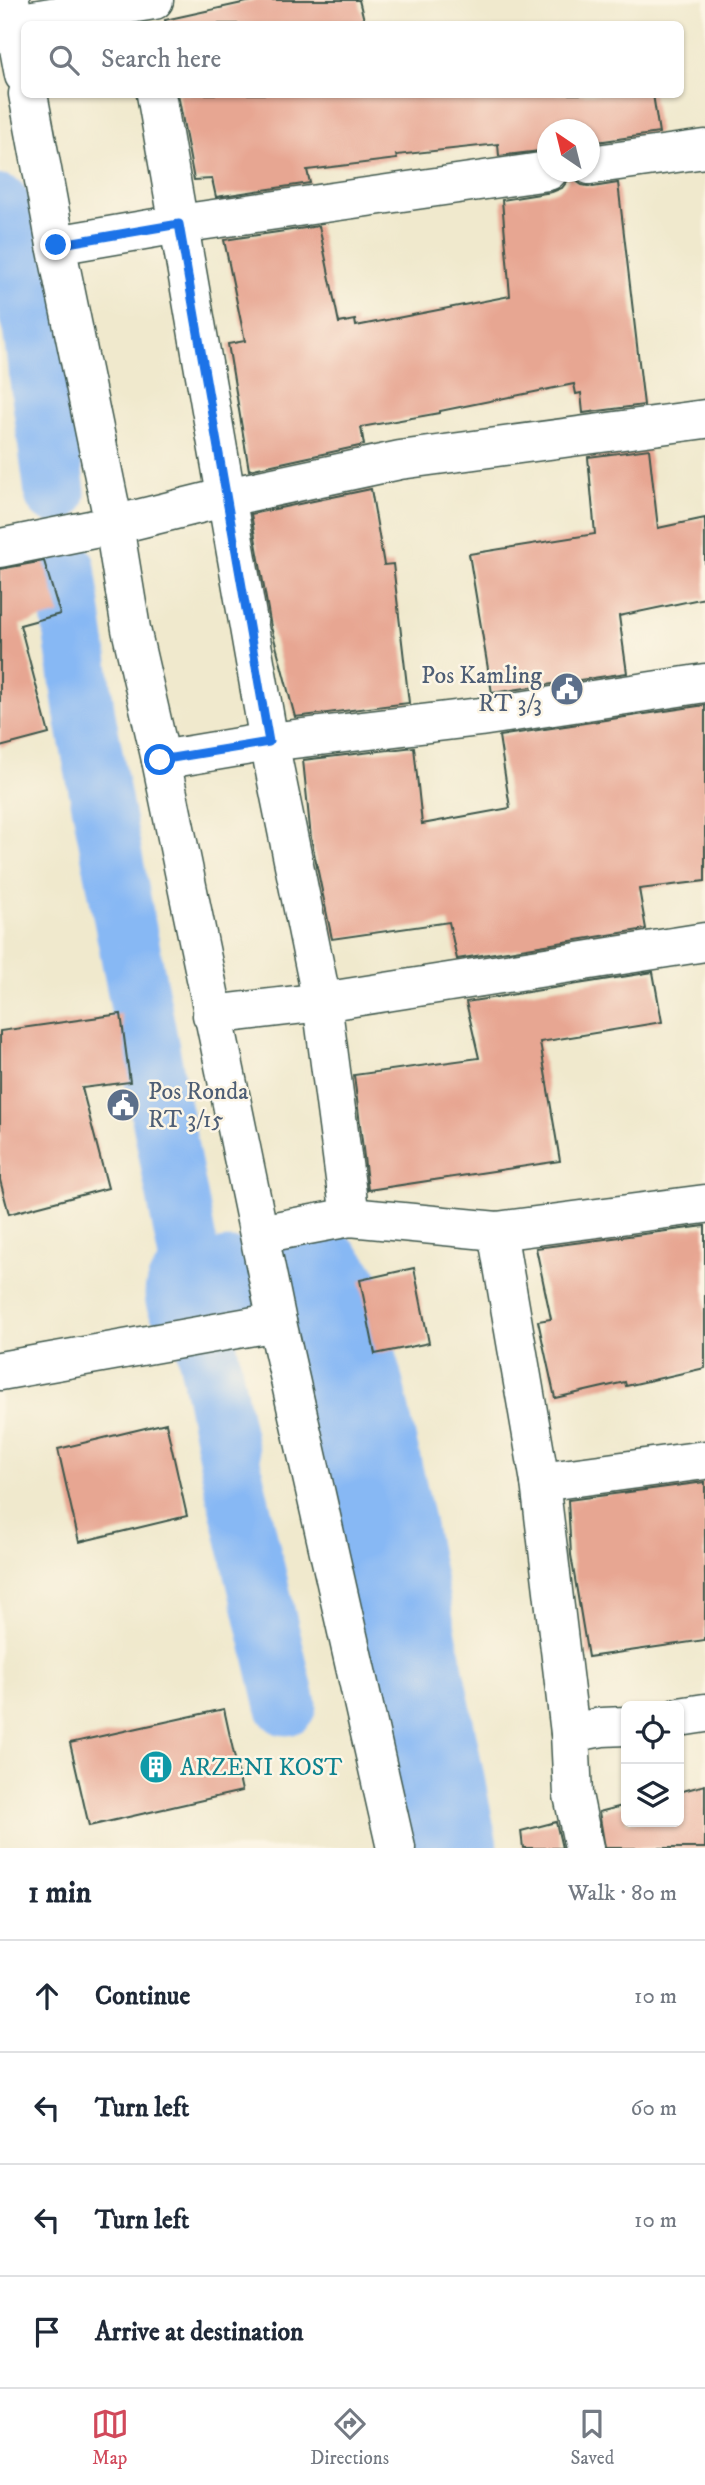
<!DOCTYPE html>
<meta charset="utf-8">
<style>
:root{--surface:#fff;--page:#f6f6f7;--text:#1f2937;--muted:#747a83;--line:#e0e1e3;--accent:#d1495b}
body{margin:0;font-family:"IM FELL DW Pica",serif;background:var(--page);color:var(--text)}
.controls{position:absolute;right:21px;bottom:21px;display:grid;overflow:hidden;border-radius:10px;box-shadow:0 2px 5px #0004}
.controls button{width:63px;height:63px;display:grid;place-items:center;padding:0;border:0;border-bottom:2px solid var(--line);background:var(--surface);color:var(--text);font:35px sans-serif}
.compass{position:absolute;left:537px;top:119px;width:63px;height:63px;border-radius:50%;background:var(--surface);box-shadow:0 2px 5px #0004;rotate:325deg}
.stop{position:absolute;width:21px;height:21px;margin:-16px;border:5px solid #1a73e8;border-radius:50%;background:#fff}
.stop.end{background:#1a73e8;border-color:#fff;box-shadow:0 2px 7px #0008}
.list{margin:0;padding:0;list-style:none}
h2{display:flex;justify-content:space-between;align-items:center;height:91px;margin:0;padding:0 28px;font-size:30px}
h2 small{font-size:23px;font-weight:400;color:var(--muted)}
.list li{display:grid;grid-template-columns:46px 1fr auto;gap:21px;align-items:center;box-sizing:border-box;height:112px;padding:0 28px;border-top:2px solid var(--line)}
.list b{display:block;font-size:26px;white-space:nowrap}
.list em{font-size:23px;font-style:normal;color:var(--muted)}
.icon{flex:none;width:38px;height:38px;fill:none;stroke:currentColor;stroke-width:2;stroke-linecap:round;stroke-linejoin:round}
.map{position:relative;flex:none;width:705px;height:1848px;overflow:hidden}
.search{position:absolute;background:var(--surface);box-shadow:0 2px 5px #0004;left:21px;right:21px;top:21px;height:77px;display:flex;align-items:center;gap:18px;box-sizing:border-box;padding:0 24px;border-radius:10px;color:var(--muted);font-size:26px}
.sheet{height:539px;background:var(--surface)}
nav{display:flex;justify-content:space-around;align-items:center;box-sizing:border-box;height:98px;border-top:2px solid var(--line);background:var(--surface);font-size:19px;color:var(--muted)}
nav a{display:grid;justify-items:center;gap:4px}
nav .on{color:var(--accent)}
.map>svg:first-child{display:block}
.lines{fill:none;stroke-linecap:round;stroke-linejoin:round}
.canal{stroke:#87b8f4;stroke-width:61}
.river{stroke:#87b8f4;stroke-width:103}
.building{fill:#e7a692}
.minor-casing{stroke:#3e574b;stroke-width:41}
.trunk-casing{stroke:#3e574b;stroke-width:41}
.minor{stroke:#fff;stroke-width:38}
.trunk{stroke:#fff;stroke-width:38}
.route{stroke:#1a73e8;stroke-width:9}
.labels{text-anchor:middle;stroke-width:5;stroke-linejoin:round;paint-order:stroke}
.service-label{font-size:24px;fill:#4e5e75;stroke:#fcf5e5;text-anchor:end}
.culture-label{font-size:24px;fill:#0d838f;stroke:#fcf5e5;text-anchor:start}
</style>
<div class="map">
<svg width="705" height="1848" viewBox="0 0 705 1848">
<rect width="100%" height="100%" fill="#fcf5e5"/>
<filter id="ink" filterUnits="userSpaceOnUse"><feTurbulence type="fractalNoise" baseFrequency=".0143" numOctaves="2"/><feDisplacementMap in="SourceGraphic" scale="14" xChannelSelector="R" yChannelSelector="G"/><feConvolveMatrix kernelMatrix="1 2 1 2 8 2 1 2 1" color-interpolation-filters="sRGB"/></filter>
<filter id="wash" filterUnits="userSpaceOnUse"><feTurbulence type="fractalNoise" baseFrequency=".00686" numOctaves="4" result="noise"/><feDisplacementMap in="SourceGraphic" scale="28" xChannelSelector="R" yChannelSelector="G"/><feGaussianBlur stdDeviation="1.57" result="paint"/><feColorMatrix in="noise" values="0 0 0 0 0 0 0 0 0 0 0 0 0 0 0 0 0 1.4 0 .05"/><feComposite in="paint" operator="in"/></filter>
<g filter="url(#wash)">
<rect width="100%" height="100%" fill="#f0e9cd"/>
<g class="lines">
<g class="canal">
<polyline points="0,205 33,328 55,493"/>
<polyline points="65,568 85,716 196,1294 234,1482 286,1705"/>
</g>
<g class="river">
<polyline points="300,1279 316,1277 331,1296 383,1524 446,1848"/>
<polyline points="196,1294 231,1290"/>
</g>
</g>
<g id="blocks">
<g class="building">
<polygon points="256,0 359,0 365,24 166,24 165,20"/>
<polygon points="178,94 653,94 659,133 590,143 590,130 548,130 548,150 499,156 498,144 396,155 397,159 307,170 310,183 216,197 212,179 194,180"/>
<polygon points="569,172 573,179 582,185 593,187 618,183 644,405 583,413 581,393 576,394 574,384 440,411 440,413 361,427 364,445 249,470 228,344 245,341 224,240 319,226 339,323 355,320 356,326 510,296 502,200 552,192 562,188 568,180"/>
<polygon points="649,449 658,528 705,518 705,598 619,616 627,673 492,693 469,554 595,534 588,457"/>
<polygon points="371,489 384,565 393,564 409,703 295,717 271,627 251,514"/>
<polygon points="44,561 60,614 20,625 49,734 0,747 0,569"/>
<polygon points="705,705 705,881 639,889 646,929 457,959 449,922 332,939 311,838 303,760 414,747 422,824 510,808 499,736"/>
<polygon points="653,972 662,1022 540,1042 560,1161 368,1190 354,1075 479,1058 466,1002"/>
<polygon points="121,1014 130,1082 82,1088 108,1188 9,1214 0,1180 0,1031"/>
<polygon points="705,1226 705,1368 626,1386 625,1382 555,1398 538,1321 551,1319 536,1248"/>
<polygon points="414,1268 429,1343 375,1354 360,1280"/>
<polygon points="166,1423 187,1516 79,1542 58,1449"/>
<polygon points="705,1482 705,1640 588,1657 571,1555 568,1500"/>
<polygon points="224,1709 242,1791 89,1826 70,1743"/>
<polygon points="705,1785 705,1848 605,1848 599,1812 626,1805 626,1822 679,1822 679,1792"/>
<polygon points="556,1822 562,1848 523,1848 521,1831"/>
</g>
</g>
</g>
<g filter="url(#ink)">
<use href="#blocks" fill-opacity="0" stroke="#3e574b" stroke-width="2"/>
<g class="lines">
<defs>
<g id="minor">
<polyline points="15,23 154,0"/>
<polyline points="156,94 269,742 322,1002 350,1217"/>
<polyline points="590,165 705,149"/>
<polyline points="56,245 179,224 548,171"/>
<polyline points="0,548 114,525 227,497 400,460 705,419"/>
<polyline points="161,760 269,742 480,717 705,683"/>
<polyline points="212,1015 322,1002 705,942"/>
<polyline points="497,1231 540,1482 570,1733 602,1727 626,1726"/>
<polyline points="260,1234 350,1217 497,1231 705,1204"/>
<polyline points="0,1371 277,1322"/>
<polyline points="540,1482 705,1460"/>
<polyline points="679,1717 705,1713"/>
<polyline points="570,1733 573,1795 584,1848"/>
</g>
<g id="trunk">
<polyline points="10,0 24,75"/>
<polyline points="28,94 56,245 114,525 131,629 161,760 277,1322 396,1848"/>
</g>
</defs>
<use href="#minor" class="minor-casing"/>
<use href="#trunk" class="trunk-casing"/>
<use href="#minor" class="minor"/>
<use href="#trunk" class="trunk"/>
</g>
</g>
<g class="lines" filter="url(#ink)">
<polyline class="route" points="56,245 179,224 269,742 160,760"/>
</g>
<defs>
<symbol id="civic-disc" viewBox="-11 -11 22 22"><circle r="9.5" fill="#5c6f8a" stroke="#fcf5e5"/><path d="M-.6-6.5H3V-4.5H.6V-3L4-1V1h2V6H-6V1h2V-1L-.6-3ZM-1.2 2.5V6h2.4V2.5Z" fill="#fff"/></symbol>
<symbol id="building-disc" viewBox="-11 -11 22 22"><circle r="9.5" fill="#0f9aa8" stroke="#fcf5e5"/><path d="M-4-6H4V6H1V3H-1V6H-4ZM-2.5-4.3h1.7v1.8h-1.7ZM.8-4.3h1.7v1.8H.8ZM-2.5-1h1.7V.8h-1.7ZM.8-1h1.7V.8H.8Z" fill="#fff"/></symbol>
</defs>
<g fill-rule="evenodd">
<use href="#civic-disc" x="548" y="670" width="38" height="38"/>
<use href="#civic-disc" x="104" y="1086" width="38" height="38"/>
<use href="#building-disc" x="137" y="1748" width="38" height="38"/>
</g>
<g class="labels">
<g class="service-label">
<text x="542" y="683">Pos Kamling<tspan x="542" dy="28">RT 3/3</tspan></text>
<text x="148" y="1099" text-anchor="start">Pos Ronda<tspan x="148" dy="28">RT 3/15</tspan></text>
</g>
<g class="culture-label">
<text x="180" y="1775">ARZENI KOST</text>
</g>
</g>
</svg>
<div class="controls">
<button><svg class="icon" aria-label="locate" viewBox="0 0 24 24"><circle cx="12" cy="12" r="6"/><path d="M12 2v4M12 18v4M2 12h4M18 12h4"/></svg></button>
<button><svg class="icon" aria-label="layers" viewBox="0 0 24 24"><path d="M12 4l9 5-9 5-9-5zM3 14l9 5 9-5"/></svg></button>
</div>
<svg class="compass" viewBox="-18 -18 36 36"><path d="M0-13l5 13h-10z" fill="#e53935"/><path d="M0 13l5-13h-10z" fill="#747a83"/></svg>
<div class="stop" style="left:160px;top:760px"></div>
<div class="stop end" style="left:56px;top:245px"></div>
<div class="search"><svg class="icon" aria-label="search" viewBox="0 0 24 24"><circle cx="10" cy="10" r="6"/><path d="M15 15l6 6"/></svg>Search here</div>
</div>
<section class="sheet">
<h2>1 min<small>Walk · 80 m</small></h2>
<ul class="list">
<li><svg class="icon" aria-label="ahead" viewBox="0 0 24 24"><path d="M12 20V5M6 11l6-6 6 6"/></svg><div><b>Continue</b></div><em>10 m</em></li>
<li><svg class="icon" aria-label="left" viewBox="0 0 24 24"><path d="M17 20v-9H6M10 6l-5 5 5 5"/></svg><div><b>Turn left</b></div><em>60 m</em></li>
<li><svg class="icon" aria-label="left" viewBox="0 0 24 24"><path d="M17 20v-9H6M10 6l-5 5 5 5"/></svg><div><b>Turn left</b></div><em>10 m</em></li>
<li><svg class="icon" aria-label="arrive" viewBox="0 0 24 24"><path d="M6 21V4h12l-3 4 3 4H6"/></svg><div><b>Arrive at destination</b></div></li>
</ul>
</section>
<nav>
<a class="on"><svg class="icon" aria-label="map" viewBox="0 0 24 24"><path d="M3 6l6-2 6 2 6-2v14l-6 2-6-2-6 2zM9 4v14M15 6v14"/></svg>Map</a>
<a><svg class="icon" aria-label="directions" viewBox="0 0 24 24"><path d="M12 3l9 9-9 9-9-9zM9 14v-3h6M13 9l2 2-2 2"/></svg>Directions</a>
<a><svg class="icon" aria-label="saved" viewBox="0 0 24 24"><path d="M7 4h10v16l-5-4-5 4z"/></svg>Saved</a>
</nav>
